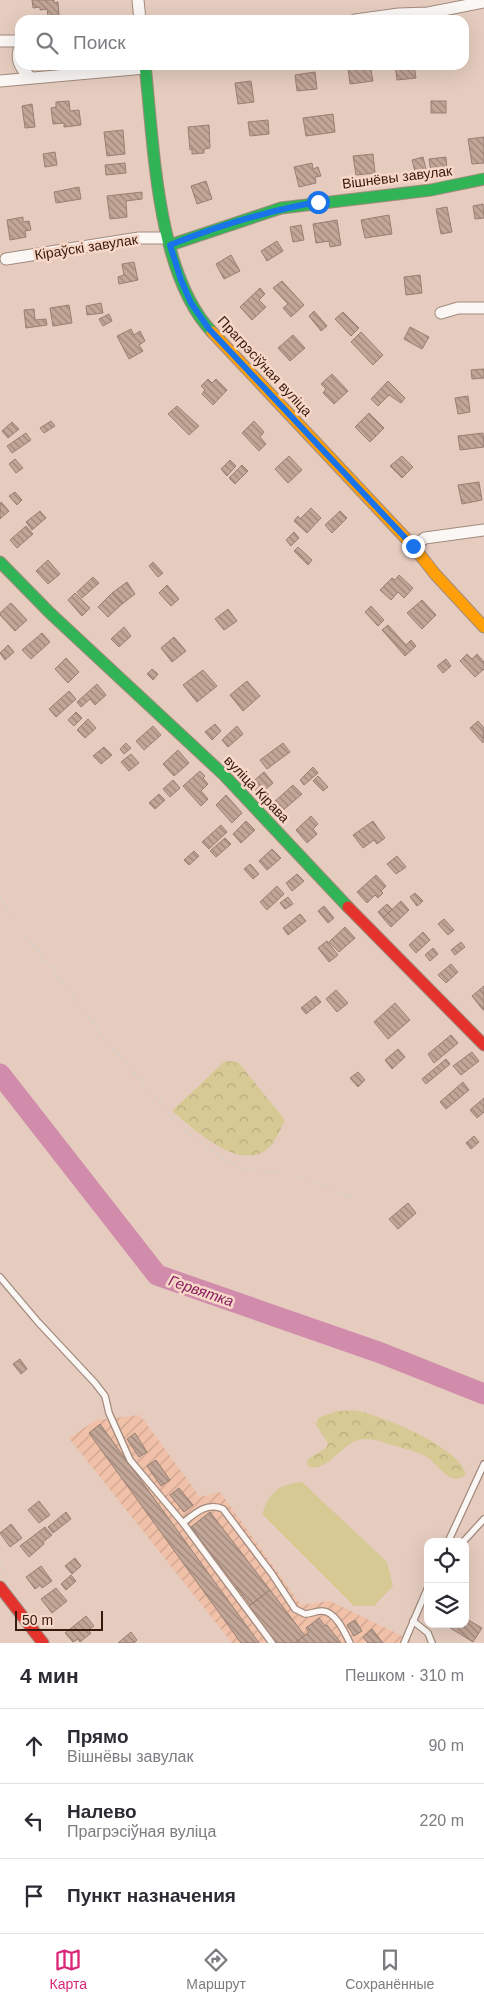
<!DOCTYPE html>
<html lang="ru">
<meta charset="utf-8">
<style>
:root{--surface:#fff;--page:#f7f7f7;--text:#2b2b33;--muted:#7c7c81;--line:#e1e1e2;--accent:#db2777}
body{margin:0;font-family:Arial,sans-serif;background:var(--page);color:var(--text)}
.controls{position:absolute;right:15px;bottom:15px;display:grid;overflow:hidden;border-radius:10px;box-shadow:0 5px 20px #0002}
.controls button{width:45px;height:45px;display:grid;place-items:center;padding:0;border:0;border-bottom:1px solid var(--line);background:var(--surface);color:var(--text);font:25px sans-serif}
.scale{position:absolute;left:15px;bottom:12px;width:88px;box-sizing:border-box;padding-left:5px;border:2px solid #361a0b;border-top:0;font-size:14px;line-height:18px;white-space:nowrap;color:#361a0b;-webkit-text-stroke:4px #f7d7c8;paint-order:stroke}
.stop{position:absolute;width:15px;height:15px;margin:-11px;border:4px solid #1a73e8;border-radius:50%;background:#fff}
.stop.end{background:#1a73e8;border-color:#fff;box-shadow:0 1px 5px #0008}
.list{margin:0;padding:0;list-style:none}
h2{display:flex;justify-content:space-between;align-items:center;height:65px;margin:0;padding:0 20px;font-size:21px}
h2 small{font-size:16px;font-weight:400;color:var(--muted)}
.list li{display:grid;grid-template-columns:32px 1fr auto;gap:15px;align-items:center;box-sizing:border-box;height:75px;padding:0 20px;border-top:1px solid var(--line)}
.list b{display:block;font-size:19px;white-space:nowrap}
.list p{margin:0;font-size:16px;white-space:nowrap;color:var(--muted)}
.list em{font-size:16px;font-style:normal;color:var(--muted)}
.icon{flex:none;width:28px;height:28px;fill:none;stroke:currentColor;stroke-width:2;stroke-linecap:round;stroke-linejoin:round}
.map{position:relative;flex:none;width:484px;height:1643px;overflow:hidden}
.search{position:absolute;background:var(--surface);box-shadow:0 5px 20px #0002;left:15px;right:15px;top:15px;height:55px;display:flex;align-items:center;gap:12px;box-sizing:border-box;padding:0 18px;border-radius:15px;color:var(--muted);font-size:19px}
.sheet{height:290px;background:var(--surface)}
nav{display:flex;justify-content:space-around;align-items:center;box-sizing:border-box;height:70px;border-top:1px solid var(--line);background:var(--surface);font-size:14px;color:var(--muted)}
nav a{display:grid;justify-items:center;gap:2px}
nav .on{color:var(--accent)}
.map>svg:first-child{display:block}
.industrial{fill:url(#industrial-furrows)}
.forest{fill:url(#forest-crowns)}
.pitch{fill:#d6c994}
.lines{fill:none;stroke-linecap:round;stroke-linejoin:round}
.river{stroke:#d28cab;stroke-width:21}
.building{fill:url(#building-back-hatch);stroke:#988073}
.lane-casing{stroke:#a28a7d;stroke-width:8}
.street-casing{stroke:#a28a7d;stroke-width:13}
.fast-casing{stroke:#a28a7d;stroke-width:13}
.slow-casing{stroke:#a28a7d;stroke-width:13}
.jam-casing{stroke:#a28a7d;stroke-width:13}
.path{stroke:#d7cfca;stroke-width:2;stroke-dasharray:2.5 4;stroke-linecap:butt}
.lane{stroke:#fbf7f5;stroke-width:5.5}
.street{stroke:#fbf7f5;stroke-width:11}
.fast{stroke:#30b455;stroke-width:11}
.slow{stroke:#ff9f0a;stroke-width:11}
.jam{stroke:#e5322d;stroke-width:11}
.route{stroke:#1a73e8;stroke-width:6}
.labels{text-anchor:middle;stroke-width:5;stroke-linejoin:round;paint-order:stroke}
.street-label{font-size:14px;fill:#361a0b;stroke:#f7d7c8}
.water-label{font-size:15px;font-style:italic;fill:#871c5f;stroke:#f7d7c8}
</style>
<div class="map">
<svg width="484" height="1643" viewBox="0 0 484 1643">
<defs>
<pattern id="industrial-furrows" width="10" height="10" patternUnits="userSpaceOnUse" patternTransform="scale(1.25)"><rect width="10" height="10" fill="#f1c0a8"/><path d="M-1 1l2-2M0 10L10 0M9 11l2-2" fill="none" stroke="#cfa48f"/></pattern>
<pattern id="forest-crowns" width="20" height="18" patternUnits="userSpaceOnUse" patternTransform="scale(1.25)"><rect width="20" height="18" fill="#d6c994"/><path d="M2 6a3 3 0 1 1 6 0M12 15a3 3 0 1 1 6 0" fill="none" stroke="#b8ac7e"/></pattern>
<pattern id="building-back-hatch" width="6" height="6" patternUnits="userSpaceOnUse" patternTransform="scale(1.25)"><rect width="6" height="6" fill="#c2a697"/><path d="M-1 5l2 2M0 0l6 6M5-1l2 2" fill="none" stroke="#9e8679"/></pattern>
</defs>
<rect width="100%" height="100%" fill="#e5ccbf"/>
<polygon class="industrial" points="140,1415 200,1497 220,1492 301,1605 330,1601 411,1640 410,1643 232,1643 69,1438 96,1420"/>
<g class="forest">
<path d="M225,1061L238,1062L285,1120C280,1130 274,1146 263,1152C234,1168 193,1128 172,1111Z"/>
<path d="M337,1411C343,1411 351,1410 357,1411C382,1415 460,1448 466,1474C451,1490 437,1462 425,1456C415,1451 403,1448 392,1445C382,1442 368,1437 358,1440C341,1445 327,1472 309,1467L307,1462L308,1459L326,1448L328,1443L316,1425L318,1418Z"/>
</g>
<path class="pitch" d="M302,1482L387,1562L393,1586L374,1606H354L262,1514C271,1490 278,1485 302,1482Z"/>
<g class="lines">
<polyline class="river" points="0,1074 157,1275 381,1353 484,1394"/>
</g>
<g class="building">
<polygon points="32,0 54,0 54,3 58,2 59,15 48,16 47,9 40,10 40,7 33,8"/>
<polygon points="370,65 373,81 350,84 348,68"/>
<polygon points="395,65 414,65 416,78 397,80"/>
<polygon points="315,72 317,89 297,91 295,75"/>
<polygon points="251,81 254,102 238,104 235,83"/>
<polygon points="69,101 70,111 79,110 81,125 64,127 64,123 53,124 51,108 56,107 56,102"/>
<rect x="431" y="101" width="15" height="12"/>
<polygon points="32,104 35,127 25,128 22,106"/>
<polygon points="333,114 335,132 306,136 303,118"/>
<polygon points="268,120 269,134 250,136 248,122"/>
<polygon points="209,125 210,148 204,149 204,153 192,154 192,149 190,150 188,127"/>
<polygon points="123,130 125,154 107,156 104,132"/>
<polygon points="484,137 484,163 472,164 468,139"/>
<polygon points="55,152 57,165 45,167 43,154"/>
<polygon points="373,154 375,173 356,175 353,156"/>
<polygon points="423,157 427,173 416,175 412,160"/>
<polygon points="446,157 447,171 431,173 429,159"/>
<polygon points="125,163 126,173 106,175 105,165"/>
<polygon points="312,163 313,169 318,167 321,176 315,177 316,183 299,187 294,167"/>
<polygon points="206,181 212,199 197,204 191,186"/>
<polygon points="79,187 81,199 56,203 54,192"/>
<polygon points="142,192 142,199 126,201 127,217 110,219 107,196"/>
<polygon points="483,204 484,218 475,219 473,206"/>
<polygon points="447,207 452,232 441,234 436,209"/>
<polygon points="389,215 392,234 365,238 361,220"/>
<polygon points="23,217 23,222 29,221 31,230 25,231 26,237 10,240 7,220"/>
<polygon points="337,220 341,245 330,247 329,241 316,243 313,224"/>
<polygon points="301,225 304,240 293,242 290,227"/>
<polygon points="277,241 283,251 267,261 261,251"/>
<polygon points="231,255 240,271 224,279 216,264"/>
<polygon points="134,262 138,280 119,284 118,277 124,275 122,264"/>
<polygon points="420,275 422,293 406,295 404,277"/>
<polygon points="282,281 304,305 291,317 283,308 288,304 273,288"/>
<polygon points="260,288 265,294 259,300 266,307 252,320 240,307"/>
<polygon points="101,303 103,313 87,315 86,306"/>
<polygon points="69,305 72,323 53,326 50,308"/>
<polygon points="34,309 35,320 46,319 47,325 26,328 24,310"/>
<polygon points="314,311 327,326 321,331 309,316"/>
<polygon points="343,312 359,328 351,336 335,319"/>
<polygon points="109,314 112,321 103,326 99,319"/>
<polygon points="410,327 429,337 422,349 404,339"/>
<polygon points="131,329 134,335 140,331 145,341 139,345 143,351 129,359 117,336"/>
<polygon points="361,332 383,355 373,365 351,342"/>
<polygon points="293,335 305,348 290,361 278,348"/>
<polygon points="484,369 484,378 472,379 471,370"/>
<polygon points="332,374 348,391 334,404 323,393 326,389 321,384"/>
<polygon points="208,379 212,383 216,379 227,390 213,405 202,394 205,390 201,386"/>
<polygon points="388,381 405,398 401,403 389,395 378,406 371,399"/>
<polygon points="468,396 470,412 458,414 455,398"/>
<polygon points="177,406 199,426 189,435 168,414"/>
<polygon points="369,413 384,428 370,442 355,427"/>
<polygon points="51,421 55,426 44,433 40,428"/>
<polygon points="254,421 264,432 260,437 266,444 259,451 242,433"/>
<polygon points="12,422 19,429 8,438 2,431"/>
<polygon points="26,433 31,440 12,453 7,446"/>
<polygon points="483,433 484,447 460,450 458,436"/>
<polygon points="289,456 302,470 288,483 275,469"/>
<polygon points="402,456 413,467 402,478 390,466"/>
<polygon points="15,459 23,468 16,473 9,464"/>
<polygon points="230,460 236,466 227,476 221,469"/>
<polygon points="242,465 248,471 235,484 229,478"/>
<polygon points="479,482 482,500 462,504 458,485"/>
<polygon points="15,492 22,500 17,505 9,496"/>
<polygon points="1,502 9,511 0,519 0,504"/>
<polygon points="311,508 321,518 307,533 294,521 298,516 300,519"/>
<polygon points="40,511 46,518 32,530 26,522"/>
<polygon points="340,511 347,518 332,533 325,525"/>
<polygon points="26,526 33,534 17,548 10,540"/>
<polygon points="294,532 299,538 291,546 286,540"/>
<polygon points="298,547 312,560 308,565 294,551"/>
<polygon points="48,560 60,574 48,584 36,571"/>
<polygon points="153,562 163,573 158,577 149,566"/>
<polygon points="399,575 413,588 404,598 398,592 391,600 380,590 392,578 395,580"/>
<polygon points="93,577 99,583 82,598 77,592"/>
<polygon points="127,582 135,594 122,604 112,593"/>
<polygon points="167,585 179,599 171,606 159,593"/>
<polygon points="75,593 90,608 82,616 68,600"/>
<polygon points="112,593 122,604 108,617 98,607"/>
<polygon points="422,600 436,615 422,629 407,613"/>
<polygon points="11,603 27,620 15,631 0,615 0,613"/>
<polygon points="371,606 384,620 378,626 365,612"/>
<polygon points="228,609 237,621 224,630 215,619"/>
<polygon points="388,625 406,645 411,640 416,646 405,656 382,630"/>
<polygon points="124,627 131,636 119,647 111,639"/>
<polygon points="42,633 50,642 31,659 22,650"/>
<polygon points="174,637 186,651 172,662 161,648"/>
<polygon points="8,645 14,652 5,660 0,653"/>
<polygon points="467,654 472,659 477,654 484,662 484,669 475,677 460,661"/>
<polygon points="66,658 79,672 68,683 55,669"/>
<polygon points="446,659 451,666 443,673 437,666"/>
<polygon points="152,669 158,674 153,680 147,674"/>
<polygon points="203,670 217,686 197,702 183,685"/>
<polygon points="247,681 260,696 243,711 230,695"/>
<polygon points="97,684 106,695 95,705 90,699 81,707 77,702"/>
<polygon points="69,691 76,699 56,717 49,709"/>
<polygon points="76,712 82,718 74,726 68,720"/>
<polygon points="88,719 96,728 85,738 77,730"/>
<polygon points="478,721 484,728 483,743 470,728"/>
<polygon points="215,724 221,731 212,740 205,732"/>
<polygon points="153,726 161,735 144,750 136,741"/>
<polygon points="237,726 243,734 228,747 222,740"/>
<polygon points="126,743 131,748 124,754 120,749"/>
<polygon points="283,743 290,752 267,769 260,760"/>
<polygon points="104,747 112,755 101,764 93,756"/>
<polygon points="178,750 189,763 174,776 163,764"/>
<polygon points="131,754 139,763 129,771 121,762"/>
<polygon points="313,767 318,773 304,785 300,780"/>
<polygon points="200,771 205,776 203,778 208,784 201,791 208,799 201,806 183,786"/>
<polygon points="264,772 273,783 259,795 250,784"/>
<polygon points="318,776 328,787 323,791 313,781"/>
<polygon points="173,780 180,788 170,797 163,789"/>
<polygon points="293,785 302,794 281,812 273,803"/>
<polygon points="159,794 165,800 155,809 149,803"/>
<polygon points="226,795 242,813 232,823 216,805"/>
<polygon points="311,816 318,824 313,829 317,834 307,843 296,830"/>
<polygon points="246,821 255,830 241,843 233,834"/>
<polygon points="373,821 385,838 377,844 374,840 363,848 353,835"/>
<polygon points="221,825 227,832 209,849 202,842"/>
<polygon points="225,838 231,844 216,857 210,851"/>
<polygon points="272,849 281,858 267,870 259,861"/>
<polygon points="194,851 199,856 189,865 184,860"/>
<polygon points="397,856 406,867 396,874 387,864"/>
<polygon points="250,864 259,874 253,879 244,869"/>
<polygon points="297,874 304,881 292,891 286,883"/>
<polygon points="376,875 386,886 381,891 383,893 378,898 375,895 367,903 357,892"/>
<polygon points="277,886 284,894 267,910 260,902"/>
<polygon points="415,893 423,901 417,906 410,897"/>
<polygon points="288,897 293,904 285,909 280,903"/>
<polygon points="401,901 409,910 391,927 383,918"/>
<polygon points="387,904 392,909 383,918 378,912"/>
<polygon points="324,906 334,918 328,923 318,911"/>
<polygon points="300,914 306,921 288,935 283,928"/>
<polygon points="444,919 454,930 448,935 438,924"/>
<polygon points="345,927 355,938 339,952 329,942"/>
<polygon points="423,932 430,940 416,953 409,945"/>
<polygon points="327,941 338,955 329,962 318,948"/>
<polygon points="461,942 465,947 455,955 451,950"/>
<polygon points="433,948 438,954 430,961 425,955"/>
<polygon points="451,964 458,972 446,983 438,975"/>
<polygon points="484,986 484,1010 483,1010 472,996"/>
<polygon points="336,990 348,1003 337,1012 326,999"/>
<polygon points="316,996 321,1002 306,1014 301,1008"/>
<polygon points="395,1003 410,1020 388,1039 374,1022"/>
<polygon points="451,1035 458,1043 434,1063 428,1054"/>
<polygon points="398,1049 405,1057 392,1069 385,1060"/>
<polygon points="472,1052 479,1061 461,1075 453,1066"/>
<polygon points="446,1059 450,1064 426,1084 422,1079"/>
<polygon points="358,1072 365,1080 358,1087 350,1078"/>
<polygon points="463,1082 469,1090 446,1109 440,1102"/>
<polygon points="484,1098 484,1112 477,1118 470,1110"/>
<polygon points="474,1136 479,1142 471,1149 466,1143"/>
<polygon points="408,1203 416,1213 398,1229 389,1219"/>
<polygon points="20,1359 27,1369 21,1374 13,1364"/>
<polygon points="100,1424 259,1643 241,1643 89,1433"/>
<polygon points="135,1433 147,1452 139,1457 127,1439"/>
<polygon points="156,1460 170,1480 161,1486 147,1466"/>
<polygon points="179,1488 193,1505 184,1512 170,1495"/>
<polygon points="39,1501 50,1515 39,1523 28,1510"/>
<polygon points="66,1512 71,1519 53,1533 48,1527"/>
<polygon points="210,1512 270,1590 250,1605 191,1527"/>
<polygon points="11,1524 22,1538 10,1547 0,1533"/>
<polygon points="45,1527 52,1535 43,1542 44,1544 29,1557 20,1546"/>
<polygon points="75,1558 81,1566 72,1574 65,1566"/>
<polygon points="41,1566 52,1581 42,1588 40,1585 35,1589 26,1577"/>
<polygon points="71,1575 76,1581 66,1590 61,1584"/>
<polygon points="56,1588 67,1601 52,1613 41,1599"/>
<polygon points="270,1590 305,1636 295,1643 276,1643 248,1607"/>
<polygon points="86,1616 94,1626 88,1630 91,1633 80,1642 78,1639 73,1642 65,1633"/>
<polygon points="319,1618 325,1626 327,1625 341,1643 295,1643 309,1632 306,1628"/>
<polygon points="465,1618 482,1628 473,1642 444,1624 465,1624"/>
<polygon points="355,1620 362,1631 354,1636 347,1625"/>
<polygon points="372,1629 383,1643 368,1643 363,1637"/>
<polygon points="131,1632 137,1640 134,1643 118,1643"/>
</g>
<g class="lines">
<defs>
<g id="lane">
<polyline points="0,1277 38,1322 95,1383 105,1396 109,1413 130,1460 183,1523 272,1643"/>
<path d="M183,1523C195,1513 207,1502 223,1509L272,1574L295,1609L305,1614C310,1614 316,1611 321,1611C335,1610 345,1633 350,1643"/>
<polyline points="448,1542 484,1464"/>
<polyline points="463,1542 484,1519"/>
<polyline points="413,1621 428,1633 432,1643"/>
<polyline points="404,1643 428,1587"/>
</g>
<g id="street">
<polyline points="138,0 140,20"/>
<polyline points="355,20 399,14 428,13 484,2"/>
<polyline points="0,41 20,41"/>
<path d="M20,47C15,59 21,69 30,77"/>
<polyline points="0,81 145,68"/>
<polyline points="6,259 139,238 167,238"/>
<polyline points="441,313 458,308 484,308"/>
<polyline points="413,546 425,538 484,530"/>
</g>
<g id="fast">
<path d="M145,65C154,144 156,273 212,332"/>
<polyline points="170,245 281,208 431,190 484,179"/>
<polyline points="0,562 50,613 224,775 348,907"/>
</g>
<polyline id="slow" points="212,332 413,546 435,574 484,627"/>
<g id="jam">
<polyline points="348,907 484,1045"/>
<polyline points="0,1587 43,1643"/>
</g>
</defs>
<use href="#lane" class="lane-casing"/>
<use href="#street" class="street-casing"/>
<use href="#fast" class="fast-casing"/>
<use href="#slow" class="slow-casing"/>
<use href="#jam" class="jam-casing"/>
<g class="path">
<polyline points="0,897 21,931 59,977 104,1039 163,1105 178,1126 225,1160 243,1169 293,1174 326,1186 349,1197 358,1196"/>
<polyline points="0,1564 9,1577"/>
</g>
<use href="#lane" class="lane"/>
<use href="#street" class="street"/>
<use href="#fast" class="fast"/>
<use href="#slow" class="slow"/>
<use href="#jam" class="jam"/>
</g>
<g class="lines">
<path class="route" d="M318,202C266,211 218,226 170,245L181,280L191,303L209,329L413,546"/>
</g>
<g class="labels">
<g class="street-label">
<text transform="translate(397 177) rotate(-7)" y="5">Вішнёвы завулак</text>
<text transform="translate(86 247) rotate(-9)" y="5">Кіраўскі завулак</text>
<text transform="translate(265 366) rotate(47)" y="5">Прагрэсіўная вуліца</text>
<text transform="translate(257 789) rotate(46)" y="5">вуліца Кірава</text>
</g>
<g class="water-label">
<text transform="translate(201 1291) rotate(19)" y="5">Гервятка</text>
</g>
</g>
</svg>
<div class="controls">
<button><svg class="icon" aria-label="locate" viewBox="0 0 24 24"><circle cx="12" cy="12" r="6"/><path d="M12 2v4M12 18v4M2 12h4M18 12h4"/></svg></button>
<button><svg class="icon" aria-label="layers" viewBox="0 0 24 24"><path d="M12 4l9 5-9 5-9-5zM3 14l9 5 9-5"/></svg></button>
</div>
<div class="scale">50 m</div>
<div class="stop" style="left:318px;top:202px"></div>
<div class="stop end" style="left:413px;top:546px"></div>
<div class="search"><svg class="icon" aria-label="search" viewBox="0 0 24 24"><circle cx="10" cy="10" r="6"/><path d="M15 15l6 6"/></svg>Поиск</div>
</div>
<section class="sheet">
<h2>4 мин<small>Пешком · 310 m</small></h2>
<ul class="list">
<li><svg class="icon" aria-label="ahead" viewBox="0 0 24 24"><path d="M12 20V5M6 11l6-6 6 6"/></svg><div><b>Прямо</b><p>Вішнёвы завулак</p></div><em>90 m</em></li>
<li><svg class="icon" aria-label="left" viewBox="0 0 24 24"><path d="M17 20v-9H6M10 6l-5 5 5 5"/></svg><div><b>Налево</b><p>Прагрэсіўная вуліца</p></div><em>220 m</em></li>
<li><svg class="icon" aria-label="arrive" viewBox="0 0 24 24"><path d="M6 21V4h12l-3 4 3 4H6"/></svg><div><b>Пункт назначения</b></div></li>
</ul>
</section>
<nav>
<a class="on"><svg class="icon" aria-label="map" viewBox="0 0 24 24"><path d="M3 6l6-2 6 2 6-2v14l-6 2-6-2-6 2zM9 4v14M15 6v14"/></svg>Карта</a>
<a><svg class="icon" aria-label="directions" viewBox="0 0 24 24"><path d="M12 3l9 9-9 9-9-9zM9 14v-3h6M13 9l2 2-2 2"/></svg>Маршрут</a>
<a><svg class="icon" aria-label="saved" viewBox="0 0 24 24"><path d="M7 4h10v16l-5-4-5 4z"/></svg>Сохранённые</a>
</nav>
